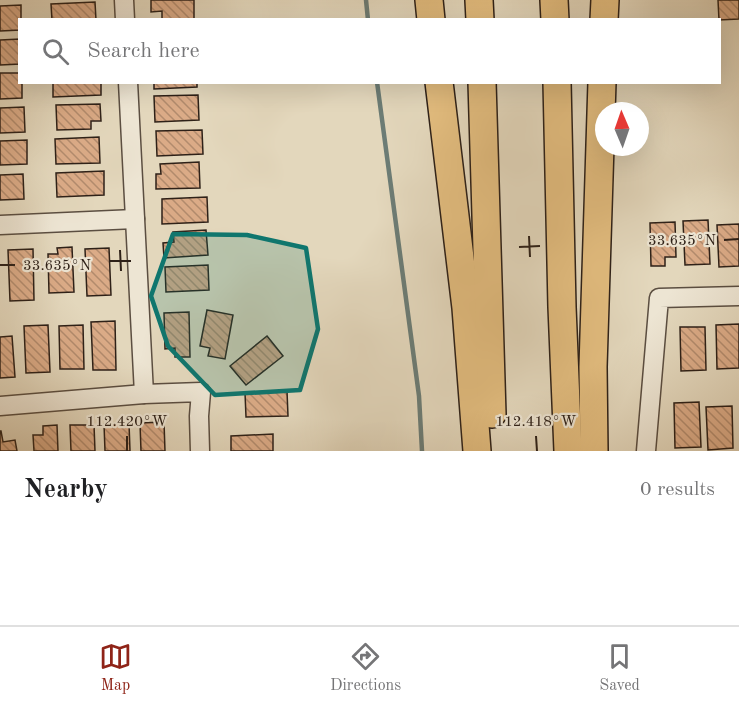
<!DOCTYPE html>
<meta charset="utf-8">
<style>
:root{--surface:#fff;--page:#f2f2f2;--text:#202124;--muted:#757577;--line:#e0e0e0;--accent:#8f2418}
body{margin:0;font-family:"Old Standard TT",serif;background:var(--page);color:var(--text)}
.compass{position:absolute;left:595px;top:102px;width:54px;height:54px;border-radius:50%;background:var(--surface);box-shadow:0 6px 24px #0002;rotate:358deg}
.list{margin:0;padding:0;list-style:none}
h2{display:flex;justify-content:space-between;align-items:center;height:78px;margin:0;padding:0 24px;font-size:26px}
h2 small{font-size:20px;font-weight:400;color:var(--muted)}
.icon{flex:none;width:33px;height:33px;fill:none;stroke:currentColor;stroke-width:2;stroke-linecap:round;stroke-linejoin:round}
.map{position:relative;flex:none;width:739px;height:451px;overflow:hidden}
.search{position:absolute;background:var(--surface);box-shadow:0 6px 24px #0002;left:18px;right:18px;top:18px;height:66px;display:flex;align-items:center;gap:15px;box-sizing:border-box;padding:0 21px;border-radius:0px;color:var(--muted);font-size:22px}
.sheet{height:174px;background:var(--surface)}
nav{display:flex;justify-content:space-around;align-items:center;box-sizing:border-box;height:84px;border-top:2px solid var(--line);background:var(--surface);font-size:16px;color:var(--muted)}
nav a{display:grid;justify-items:center;gap:3px}
nav .on{color:var(--accent)}
.map>svg:first-child{display:block}
.lines{fill:none;stroke-linecap:round;stroke-linejoin:round}
.stream{stroke:#6c7c75;stroke-width:4.5}
.building{fill:url(#building-back-hatch);stroke:#2e2118;stroke-width:1.5}
.minor-casing{stroke:#5b4e41;stroke-width:21}
.highway-casing{stroke:#2e2118;stroke-width:30}
.minor{stroke:#ede5d3;stroke-width:18}
.highway{stroke:#e2bc7e;stroke-width:27}
.marked{fill:#0f766e;fill-opacity:0.2;stroke:#0f766e;stroke-width:4.5;stroke-linejoin:round}
.ticks{fill:none;stroke:#2e2118;stroke-width:2}
.ticks-label{font-size:15px;text-anchor:middle;fill:#2e2118;stroke:#ede5d3;stroke-width:4.5;stroke-linejoin:round;paint-order:stroke}
</style>
<div class="map">
<svg width="739" height="451" viewBox="0 0 739 451">
<defs>
<pattern id="building-back-hatch" width="6" height="6" patternUnits="userSpaceOnUse" patternTransform="scale(1.5)"><rect width="6" height="6" fill="#dbab87"/><path d="M-1 5l2 2M0 0l6 6M5-1l2 2" fill="none" stroke="#b28b6d"/></pattern>
</defs>
<rect width="100%" height="100%" fill="#e3d7bc"/>
<filter id="stains"><feTurbulence type="fractalNoise" baseFrequency=".00333" numOctaves="4"/><feColorMatrix values="0 0 0 0 .2 0 0 0 0 .09 0 0 0 0 .02 0 0 0 .5 -.17"/></filter>
<radialGradient id="worn" r=".72"><stop offset=".6" stop-color="#630" stop-opacity="0"/><stop offset="1" stop-color="#630" stop-opacity=".3"/></radialGradient>
<g class="lines">
<g class="stream">
<polyline points="366,0 368,20"/>
<polyline points="377,82 419,396 422,451"/>
</g>
</g>
<g class="building">
<polygon points="151,0 194,0 194,20 162,20 162,11 151,12"/>
<polygon points="718,0 739,0 739,19 719,20"/>
<polygon points="95,2 96,20 52,20 51,4"/>
<polygon points="21,5 21,20 20,20 20,30 0,31 0,6"/>
<polygon points="20,39 20,64 0,65 0,40"/>
<polygon points="0,73 20,73 20,82 22,82 22,98 0,99"/>
<polygon points="53,82 101,82 101,95 53,97"/>
<polygon points="154,82 197,82 197,87 154,89"/>
<polygon points="198,95 199,120 155,122 154,96"/>
<polygon points="100,104 101,121 91,121 91,129 57,130 56,105"/>
<polygon points="24,107 25,132 0,133 0,108"/>
<polygon points="202,130 203,154 157,156 156,131"/>
<polygon points="99,137 100,163 56,164 55,139"/>
<polygon points="27,140 27,164 0,165 0,141"/>
<polygon points="199,162 200,188 156,189 156,174 161,174 160,164"/>
<polygon points="104,171 104,195 57,197 56,173"/>
<polygon points="23,174 24,199 0,200 0,175"/>
<polygon points="207,197 208,222 162,224 162,199"/>
<polygon points="708,220 710,264 685,265 683,221"/>
<polygon points="675,222 676,257 665,257 665,266 651,266 650,223"/>
<polygon points="739,224 739,266 719,267 717,225"/>
<polygon points="206,230 208,255 164,258 163,243 174,242 173,232"/>
<polygon points="72,247 74,292 49,293 48,254 58,254 57,248"/>
<polygon points="109,248 111,295 87,296 85,249"/>
<polygon points="33,249 34,300 10,301 8,250"/>
<polygon points="208,265 209,290 166,292 165,267"/>
<polygon points="207,310 233,315 225,359 208,356 210,348 200,346"/>
<polygon points="189,312 190,357 175,357 175,348 165,349 164,313"/>
<polygon points="115,321 116,370 93,370 91,322"/>
<polygon points="739,324 739,368 717,369 716,325"/>
<polygon points="48,325 50,372 26,373 24,326"/>
<polygon points="83,325 84,369 60,369 59,326"/>
<polygon points="680,327 705,327 706,370 681,371"/>
<polygon points="12,336 15,377 0,378 0,337"/>
<polygon points="267,336 283,356 246,385 230,366"/>
<polygon points="287,391 288,416 246,417 245,393"/>
<polygon points="699,402 701,447 675,448 674,403"/>
<polygon points="732,406 733,448 708,450 706,407"/>
<polygon points="164,422 165,451 141,451 140,423"/>
<polygon points="129,423 130,451 105,451 104,424"/>
<polygon points="57,425 58,451 34,451 33,435 43,435 43,426"/>
<polygon points="70,425 94,425 95,451 71,451"/>
<polygon points="0,431 1,431 3,442 15,440 17,451 0,451"/>
<polygon points="273,434 273,451 231,451 231,436"/>
</g>
<g class="lines">
<defs>
<g id="minor">
<polyline points="124,0 125,20"/>
<polyline points="128,82 144,394"/>
<polyline points="0,225 135,219"/>
<polyline points="0,406 144,394 201,392 199,416 200,451"/>
<polyline points="646,451 659,298 739,296"/>
</g>
<g id="highway">
<polyline points="429,0 431,20"/>
<polyline points="479,0 480,20"/>
<polyline points="554,0 555,20"/>
<polyline points="604,20 605,0"/>
<polyline points="439,82 466,308 477,451"/>
<polyline points="482,82 492,414"/>
<polyline points="557,82 562,307 568,451"/>
<polyline points="594,451 593,367 602,82"/>
</g>
</defs>
<use href="#minor" class="minor-casing"/>
<use href="#highway" class="highway-casing"/>
<use href="#minor" class="minor"/>
<use href="#highway" class="highway"/>
</g>
<path class="marked" d="M173,234L247,235L306,248L318,329L300,390L215,395L168,346L151,296Z"/>
<path class="ticks" d="M529,236L530,257M724,240L739,239M519,247L540,246M120,250L121,271M110,261H131M0,265H15M127,436V451M536,436L537,451"/>
<g class="ticks-label">
<text x="682" y="245">33.635°N</text>
<text x="57" y="270">33.635°N</text>
<text x="127" y="426">112.420°W</text>
<text x="536" y="426">112.418°W</text>
</g>
<rect width="100%" height="100%" filter="url(#stains)"/>
<rect width="100%" height="100%" fill="url(#worn)"/>
</svg>
<svg class="compass" viewBox="-18 -18 36 36"><path d="M0-13l5 13h-10z" fill="#e53935"/><path d="M0 13l5-13h-10z" fill="#757577"/></svg>
<div class="search"><svg class="icon" aria-label="search" viewBox="0 0 24 24"><circle cx="10" cy="10" r="6"/><path d="M15 15l6 6"/></svg>Search here</div>
</div>
<section class="sheet">
<h2>Nearby<small>0 results</small></h2>
<ul class="list">
</ul>
</section>
<nav>
<a class="on"><svg class="icon" aria-label="map" viewBox="0 0 24 24"><path d="M3 6l6-2 6 2 6-2v14l-6 2-6-2-6 2zM9 4v14M15 6v14"/></svg>Map</a>
<a><svg class="icon" aria-label="directions" viewBox="0 0 24 24"><path d="M12 3l9 9-9 9-9-9zM9 14v-3h6M13 9l2 2-2 2"/></svg>Directions</a>
<a><svg class="icon" aria-label="saved" viewBox="0 0 24 24"><path d="M7 4h10v16l-5-4-5 4z"/></svg>Saved</a>
</nav>
